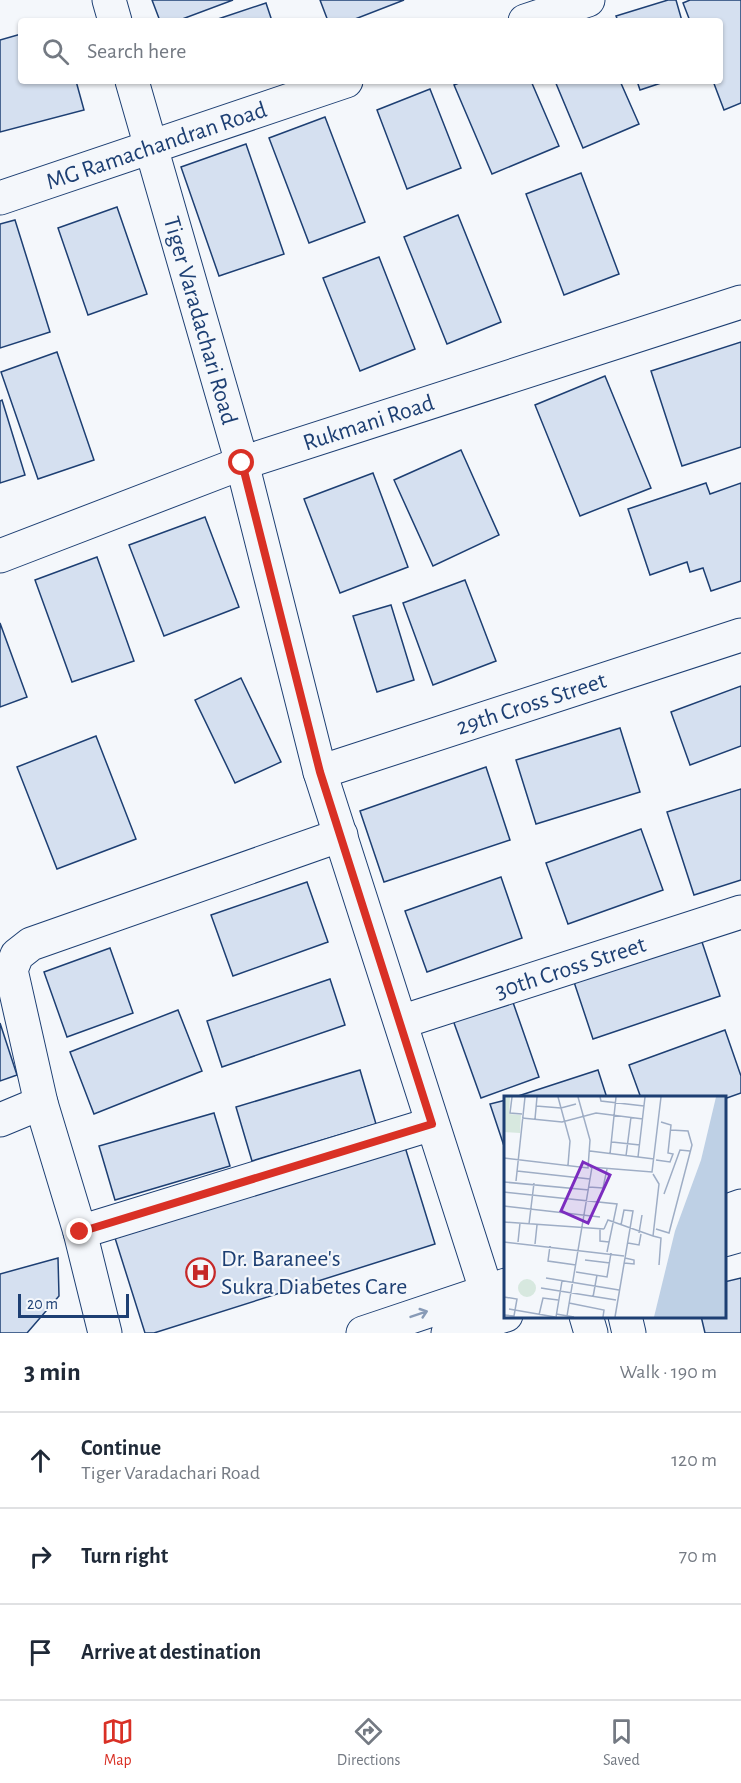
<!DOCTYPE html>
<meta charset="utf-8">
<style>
:root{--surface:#fff;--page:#f2f2f3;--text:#1f2937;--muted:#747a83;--line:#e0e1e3;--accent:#d93025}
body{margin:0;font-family:"Alegreya Sans",sans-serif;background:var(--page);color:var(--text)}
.scale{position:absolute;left:18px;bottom:15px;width:111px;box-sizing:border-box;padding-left:6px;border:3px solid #1d3f73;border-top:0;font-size:16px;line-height:21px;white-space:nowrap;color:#1d3f73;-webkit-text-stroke:4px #f4f7fb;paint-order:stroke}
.stop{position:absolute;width:18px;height:18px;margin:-14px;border:4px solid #d93025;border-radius:50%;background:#fff}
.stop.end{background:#d93025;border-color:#fff;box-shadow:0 2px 6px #0008}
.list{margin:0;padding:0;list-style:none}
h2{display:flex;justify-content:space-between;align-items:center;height:78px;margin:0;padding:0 24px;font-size:26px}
h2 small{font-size:20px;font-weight:400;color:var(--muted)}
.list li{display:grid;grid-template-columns:39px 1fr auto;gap:18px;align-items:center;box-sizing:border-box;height:96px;padding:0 24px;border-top:2px solid var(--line)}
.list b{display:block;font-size:22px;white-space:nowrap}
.list p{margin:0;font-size:20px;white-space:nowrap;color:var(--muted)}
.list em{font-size:20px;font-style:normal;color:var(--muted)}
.icon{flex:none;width:33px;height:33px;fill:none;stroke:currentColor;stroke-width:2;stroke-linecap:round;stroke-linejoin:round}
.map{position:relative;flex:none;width:741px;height:1333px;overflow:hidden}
.search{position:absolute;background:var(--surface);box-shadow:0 2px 4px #0004;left:18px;right:18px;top:18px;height:66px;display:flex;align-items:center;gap:15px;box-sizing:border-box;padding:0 21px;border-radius:6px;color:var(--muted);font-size:22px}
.sheet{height:366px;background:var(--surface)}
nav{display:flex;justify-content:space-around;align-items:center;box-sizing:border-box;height:84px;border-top:2px solid var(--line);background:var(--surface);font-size:16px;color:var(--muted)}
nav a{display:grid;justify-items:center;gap:3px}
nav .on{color:var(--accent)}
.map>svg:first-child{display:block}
.building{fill:#d5e0f0;stroke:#1d3f73;stroke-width:1.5}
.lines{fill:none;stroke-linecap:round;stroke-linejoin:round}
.minor-casing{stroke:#1d3f73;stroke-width:35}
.tertiary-casing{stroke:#1d3f73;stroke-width:35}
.secondary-casing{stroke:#1d3f73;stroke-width:35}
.minor{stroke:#f4f7fb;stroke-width:33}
.tertiary{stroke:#f4f7fb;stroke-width:33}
.secondary{stroke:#f4f7fb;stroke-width:33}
.oneway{stroke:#889bb7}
.route{stroke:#d93025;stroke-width:8}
.labels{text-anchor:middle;stroke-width:4.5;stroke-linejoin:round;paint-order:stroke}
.street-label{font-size:24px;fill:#1d3f73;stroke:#f4f7fb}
.poi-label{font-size:24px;fill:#1d3f73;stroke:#f4f7fb;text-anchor:start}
.inset-road{fill:none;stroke:#9eadc5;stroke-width:1.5}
.view{fill:#7b2cbf;fill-opacity:0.15;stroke:#7b2cbf;stroke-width:3}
.inset-edge{fill:none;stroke:#1d3f73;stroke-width:3}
</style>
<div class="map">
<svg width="741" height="1333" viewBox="0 0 741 1333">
<rect width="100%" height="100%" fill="#f4f7fb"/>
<g class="building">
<polygon points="152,0 233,0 177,21 160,21"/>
<polygon points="320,0 404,0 350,21 328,21"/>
<polygon points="668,0 676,0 682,21 618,21 616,16"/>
<polygon points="690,0 741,0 741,103 724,110 713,81 720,81 720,21 690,21 683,3"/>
<polygon points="266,3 272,21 212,21"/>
<polygon points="21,34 21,81 76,81 84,110 0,132 0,40"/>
<polygon points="464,81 531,81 559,146 492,174 454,85"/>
<polygon points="555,81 620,81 639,124 583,148"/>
<polygon points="637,81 667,81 640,90"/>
<polygon points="430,89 461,168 407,189 377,110"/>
<polygon points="325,117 365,222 309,243 269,138"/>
<polygon points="246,144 284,254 219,276 181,167"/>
<polygon points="581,173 619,274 564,295 526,194"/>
<polygon points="117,207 147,294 88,315 58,228"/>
<polygon points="458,215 501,322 447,344 404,237"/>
<polygon points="15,220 50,332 0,348 0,224"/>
<polygon points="379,257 415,349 360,371 323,278"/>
<polygon points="741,342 741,447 682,466 651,371"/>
<polygon points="57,352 94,460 38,479 1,372"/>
<polygon points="605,376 651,488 580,516 535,405"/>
<polygon points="2,400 25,475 0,483 0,401"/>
<polygon points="461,450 499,535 433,566 394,480"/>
<polygon points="373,473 408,567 340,593 304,499"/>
<polygon points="706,483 710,494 741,483 741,581 711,591 703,568 690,572 687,562 650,575 628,509"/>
<polygon points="205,517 239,607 164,636 129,545"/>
<polygon points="97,557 134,661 72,682 35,580"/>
<polygon points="465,580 496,661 433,685 403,603"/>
<polygon points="391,605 414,680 377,692 353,616"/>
<polygon points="0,623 27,697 0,707"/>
<polygon points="241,678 281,762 235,783 195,700"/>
<polygon points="741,686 741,746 690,765 671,712"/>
<polygon points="620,728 640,792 536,824 516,760"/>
<polygon points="96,736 136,839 57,869 17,767"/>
<polygon points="486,767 510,840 384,882 360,811"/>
<polygon points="741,789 741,880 694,895 667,812"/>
<polygon points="641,829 663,890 568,924 546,863"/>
<polygon points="501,877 522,938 427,972 405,911"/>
<polygon points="307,882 328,942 233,976 211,915"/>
<polygon points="701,939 720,996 593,1039 574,982"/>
<polygon points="110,948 133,1013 67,1037 44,972"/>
<polygon points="330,979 345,1025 222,1067 207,1021"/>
<polygon points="508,988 539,1077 481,1098 449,1009"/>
<polygon points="178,1010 202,1071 94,1114 70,1052"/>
<polygon points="0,1023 17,1075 0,1081"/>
<polygon points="725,1030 741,1076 741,1093 724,1099 641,1098 629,1065"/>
<polygon points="360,1070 376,1124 252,1161 236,1107"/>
<polygon points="598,1070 607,1098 512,1098"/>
<polygon points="506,1100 506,1152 490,1104"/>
<polygon points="214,1113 230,1166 115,1200 99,1146"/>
<polygon points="405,1147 435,1244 154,1333 145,1333 115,1238"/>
<polygon points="58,1258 59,1296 27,1333 0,1333 0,1274"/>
<polygon points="741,1278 741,1333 705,1333 701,1316 724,1316 724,1282"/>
</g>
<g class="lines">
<defs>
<g id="minor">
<polyline points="109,0 115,21"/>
<polyline points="525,21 588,0"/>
<path id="s1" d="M132,81L242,463L320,772L495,1318"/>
<path id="s2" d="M0,198L346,81"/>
<path id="s3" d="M0,556L242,463L741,302"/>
<path id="s4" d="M320,772L741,635"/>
<path id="s5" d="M401,1022L741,912"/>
<polyline points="0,1120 41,1103"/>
<polyline points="80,1232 432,1124"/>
<polyline points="105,1333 80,1232 41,1103 11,970 17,955 31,944 341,835"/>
</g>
<g id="tertiary">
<polyline points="363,1333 506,1285"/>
<polyline points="448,1333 506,1315"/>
</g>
<g id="secondary">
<polyline points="724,1212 741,1206"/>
<polyline points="724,1240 741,1235"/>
<polyline points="586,1316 591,1333"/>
<polyline points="625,1316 629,1333"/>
</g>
</defs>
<use href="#minor" class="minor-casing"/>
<use href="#tertiary" class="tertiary-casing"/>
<use href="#secondary" class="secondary-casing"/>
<use href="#minor" class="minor"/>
<use href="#tertiary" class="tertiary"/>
<use href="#secondary" class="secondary"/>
</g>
<defs><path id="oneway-shaft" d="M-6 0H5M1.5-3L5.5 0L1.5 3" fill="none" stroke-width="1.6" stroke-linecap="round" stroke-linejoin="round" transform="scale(1.5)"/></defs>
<use class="oneway" href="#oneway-shaft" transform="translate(419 1314) rotate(-19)"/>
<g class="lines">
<polyline class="route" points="80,1232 432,1124 320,772 242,463"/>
</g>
<defs>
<symbol id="hospital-ring" viewBox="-11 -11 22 22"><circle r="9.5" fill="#f4f7fb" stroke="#c62828" stroke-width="1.5"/><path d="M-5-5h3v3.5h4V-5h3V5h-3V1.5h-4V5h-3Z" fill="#c62828"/></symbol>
</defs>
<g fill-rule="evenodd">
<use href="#hospital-ring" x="184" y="1256" width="33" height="33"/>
</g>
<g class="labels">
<g class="street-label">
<text dy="8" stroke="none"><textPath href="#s2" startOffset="165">MG Ramachandran Road</textPath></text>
<text dy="8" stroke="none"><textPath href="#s1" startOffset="249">Tiger Varadachari Road</textPath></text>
<text dy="8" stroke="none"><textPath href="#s3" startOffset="392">Rukmani Road</textPath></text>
<text dy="8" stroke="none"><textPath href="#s4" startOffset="222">29th Cross Street</textPath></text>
<text dy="8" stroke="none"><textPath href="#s5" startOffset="178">30th Cross Street</textPath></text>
</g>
<g class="poi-label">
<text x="221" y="1266">Dr. Baranee's<tspan x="221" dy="28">Sukra Diabetes Care</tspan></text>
</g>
</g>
<g transform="translate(504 1096)">
<rect width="222" height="222" fill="#f4f7fb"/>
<path d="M0,1H6L5,18L17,19L16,37L0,36ZM14 192a9 9 0 1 1 18 0a9 9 0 1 1-18 0Z" fill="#d7e8df"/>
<path d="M212,1H222V221H150L171,135L197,64Z" fill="#bed0e5"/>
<path class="inset-road" d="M8,1L6,17L18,18M54,1L66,45L64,69M96,1L97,5L140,10M32,10L57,12L72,8M18,22L58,26L92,17L139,23M31,23L33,1M108,46L136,49M86,55L150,63M106,58L112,1M122,60L127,21M134,61L141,1M0,62L84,72L86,44L74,1M152,64L166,66L169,58L164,57L167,29L157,26M86,71L148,76L157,1M13,75L86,83M12,85L21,1M0,86L85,94M85,91L99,92L103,73M0,96L113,108L103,156M160,98L176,54L186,55M0,110L96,121M0,126L100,133M25,128L30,87M96,133V145L105,146M100,133L104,124L149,140L155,88L149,78M152,133L165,137L188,49L184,35L167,34M135,137L138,119M149,140L157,142L155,169M0,146L120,160M14,146L16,127M124,147L135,149L137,138M31,148L33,129M46,150L44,165L72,169M81,164L106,167M120,167L130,168V164L121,162M72,176L103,181L107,157M42,182L115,194M37,192L112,204M0,201L13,203L10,220L0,219M89,201L93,179M65,207L100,214L99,221M5,213L51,221M52,218L70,221M35,219L39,202L54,204M63,220L88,71M52,221L58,185M111,221L129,115L120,114L117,129"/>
<path class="view" d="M79,66L106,79L84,127L57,115Z"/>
<rect width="222" height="222" class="inset-edge"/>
</g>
</svg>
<div class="scale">20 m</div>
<div class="stop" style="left:242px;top:463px"></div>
<div class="stop end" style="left:80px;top:1232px"></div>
<div class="search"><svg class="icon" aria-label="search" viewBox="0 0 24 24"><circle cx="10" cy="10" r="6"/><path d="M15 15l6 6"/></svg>Search here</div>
</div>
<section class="sheet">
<h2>3 min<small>Walk · 190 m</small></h2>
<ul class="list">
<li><svg class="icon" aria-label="ahead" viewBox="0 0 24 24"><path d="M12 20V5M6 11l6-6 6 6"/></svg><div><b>Continue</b><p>Tiger Varadachari Road</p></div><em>120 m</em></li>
<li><svg class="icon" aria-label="right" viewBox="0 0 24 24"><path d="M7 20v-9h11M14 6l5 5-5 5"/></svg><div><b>Turn right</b></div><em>70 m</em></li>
<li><svg class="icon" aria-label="arrive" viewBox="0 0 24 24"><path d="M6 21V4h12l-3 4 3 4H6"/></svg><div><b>Arrive at destination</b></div></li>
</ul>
</section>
<nav>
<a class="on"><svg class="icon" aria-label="map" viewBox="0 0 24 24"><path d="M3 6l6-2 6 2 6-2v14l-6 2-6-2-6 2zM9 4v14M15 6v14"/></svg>Map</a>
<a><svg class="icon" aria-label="directions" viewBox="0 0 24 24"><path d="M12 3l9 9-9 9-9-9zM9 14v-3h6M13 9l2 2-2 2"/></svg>Directions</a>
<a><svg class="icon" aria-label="saved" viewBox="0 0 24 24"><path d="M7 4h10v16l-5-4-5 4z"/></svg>Saved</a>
</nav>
